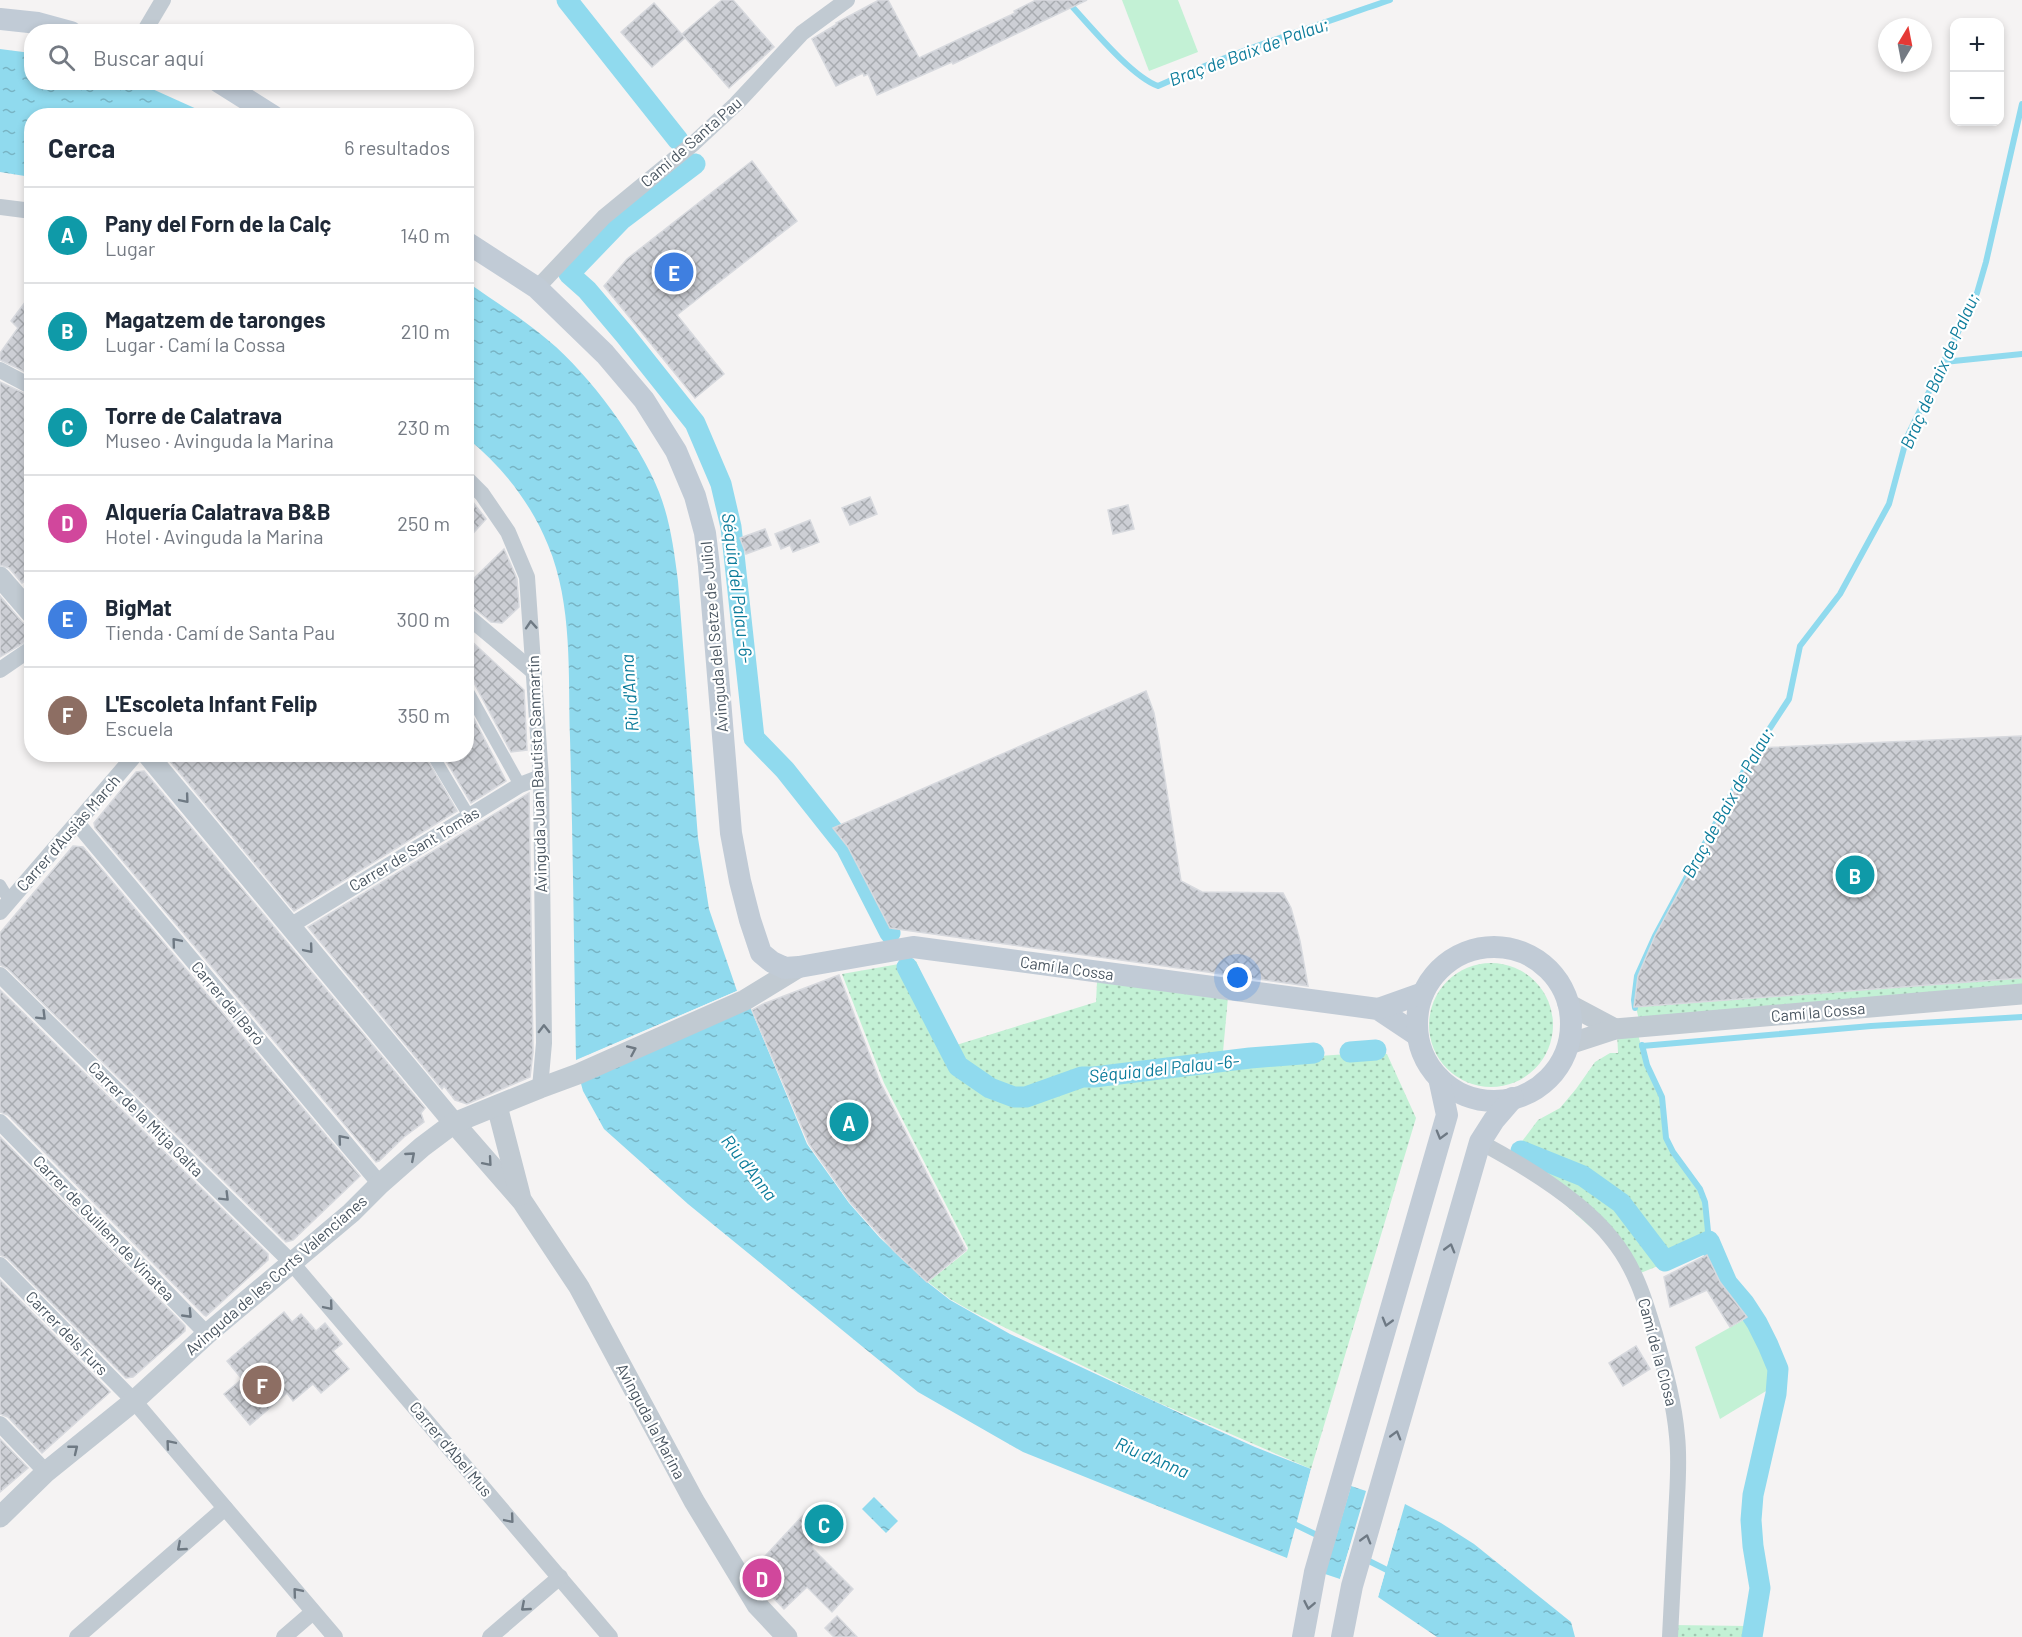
<!DOCTYPE html>
<html lang="es">
<meta charset="utf-8">
<style>
:root{--surface:#fff;--page:#f6f6f7;--text:#1f2937;--muted:#747a83;--line:#e0e1e3;--accent:#2563eb}
body{margin:0;font-family:Barlow,sans-serif;background:var(--page);color:var(--text)}
.controls{position:absolute;right:18px;top:18px;display:grid;overflow:hidden;border-radius:12px;box-shadow:0 3px 9px #0003}
.controls button{width:54px;height:54px;display:grid;place-items:center;padding:0;border:0;border-bottom:2px solid var(--line);background:var(--surface);color:var(--text);font:30px sans-serif}
.compass{position:absolute;left:1878px;top:18px;width:54px;height:54px;border-radius:50%;background:var(--surface);box-shadow:0 3px 9px #0003;rotate:10deg}
.you{position:absolute;left:1238px;top:978px;width:21px;height:21px;margin:-15px;border:4px solid #fff;border-radius:50%;background:#1a73e8;box-shadow:0 0 0 9px #1a73e833}
.badge{display:grid;place-items:center;width:39px;height:39px;border-radius:50%;background:var(--accent);color:#fff;font-size:20px;font-weight:700}
.pin{position:absolute;translate:-50% -50%;border:3px solid #fff;box-shadow:0 2px 6px #0006}
.list{margin:0;padding:0;list-style:none}
h2{display:flex;justify-content:space-between;align-items:center;height:78px;margin:0;padding:0 24px;font-size:26px}
h2 small{font-size:20px;font-weight:400;color:var(--muted)}
.list li{display:grid;grid-template-columns:39px 1fr auto;gap:18px;align-items:center;box-sizing:border-box;height:96px;padding:0 24px;border-top:2px solid var(--line)}
.list b{display:block;font-size:22px;white-space:nowrap}
.list p{margin:0;font-size:20px;white-space:nowrap;color:var(--muted)}
.list em{font-size:20px;font-style:normal;color:var(--muted)}
.icon{flex:none;width:33px;height:33px;fill:none;stroke:currentColor;stroke-width:2;stroke-linecap:round;stroke-linejoin:round}
.map{position:relative;flex:none;width:2022px;height:1637px;overflow:hidden}
.search{position:absolute;background:var(--surface);box-shadow:0 3px 9px #0003;left:24px;top:24px;width:450px;height:66px;display:flex;align-items:center;gap:15px;box-sizing:border-box;padding:0 21px;border-radius:24px;color:var(--muted);font-size:22px}
.panel{position:absolute;background:var(--surface);box-shadow:0 3px 9px #0003;left:24px;top:108px;width:450px;height:654px;border-radius:24px}
.map>svg:first-child{display:block}
.grass{fill:url(#grass-dots)}
.pitch{fill:#c3f1d5}
.water{fill:url(#water-ripples)}
.pier{fill:#f5f3f3}
.lines{fill:none;stroke-linecap:round;stroke-linejoin:round}
.stream{stroke:#90daee;stroke-width:6}
.canal{stroke:#90daee;stroke-width:21}
.building{fill:url(#building-cross-hatch);stroke:#d7d9de;stroke-width:1.5}
.pedestrian{stroke:#c1cad2;stroke-width:12}
.minor{stroke:#c1cad2;stroke-width:16}
.tertiary{stroke:#c1cad2;stroke-width:21}
.secondary{stroke:#c1cbd6;stroke-width:22}
.oneway{stroke:#6e7983}
.oneway2{stroke:#6e7984}
.labels{text-anchor:middle;stroke-width:4.5;stroke-linejoin:round;paint-order:stroke}
.street-label{font-size:16px;fill:#4a5661;stroke:#fff}
.water-label{font-size:18px;font-style:italic;fill:#0c7c9b;stroke:#fff}
</style>
<div class="map">
<svg width="2022" height="1637" viewBox="0 0 2022 1637">
<defs>
<pattern id="grass-dots" width="8" height="8" patternUnits="userSpaceOnUse" patternTransform="scale(1.5)"><rect width="8" height="8" fill="#c3f1d5"/><path d="M2 2h.1M6 6h.1" fill="none" stroke="#a0c6b0" stroke-width="1.8" stroke-linecap="round"/></pattern>
<pattern id="water-ripples" width="26" height="14" patternUnits="userSpaceOnUse" patternTransform="scale(1.5)"><rect width="26" height="14" fill="#90daee"/><path d="M2 4q2-2 4 0t4 0M15 11q2-2 4 0t4 0" fill="none" stroke="#78b4c4"/></pattern>
<pattern id="building-cross-hatch" width="8" height="8" patternUnits="userSpaceOnUse" patternTransform="scale(1.5)"><rect width="8" height="8" fill="#cdcfd5"/><path d="M0 0l8 8M0 8l8-8" fill="none" stroke="#a8abb0"/></pattern>
</defs>
<rect width="100%" height="100%" fill="#f5f3f3"/>
<g class="grass">
<polygon points="916,961 953,1046 1096,1002 1097,982 1228,997 1222,1063 1376,1052 1387,1054 1416,1118 1311,1469 1150,1399 971,1311 950,1299 928,1282 967,1251 968,1248 884,1083 842,974"/>
<circle cx="1491" cy="1025" r="62"/>
<polygon points="2022,978 2022,991 1639,1020 1636,1007"/>
<polygon points="1637,1029 1645,1065 1658,1089 1663,1106 1664,1138 1672,1154 1699,1189 1704,1203 1708,1246 1638,1274 1635,1267 1511,1156 1538,1120 1560,1108 1576,1089 1595,1062 1610,1053 1618,1053 1617,1030"/>
<polygon points="1672,1625 1748,1626 1748,1637 1672,1637"/>
</g>
<g class="pitch">
<polygon points="1122,0 1178,0 1198,52 1149,71"/>
<path d="M1747,1318C1758,1335 1776,1367 1771,1388L1720,1419L1695,1347Z"/>
</g>
<g class="water">
<polygon points="0,49 31,53 32,82 139,83 210,115 32,116 31,177 0,172"/>
<path d="M467,282C494,301 523,319 549,341C589,374 640,443 659,492C670,520 674,550 678,581L698,838L709,909L737,991L576,1060C574,953 573,845 570,738C568,675 573,605 548,545C531,503 502,466 467,438Z"/>
<polygon points="750,1007 807,1144 849,1203 880,1238 927,1282 950,1300 1010,1334 1186,1416 1255,1447 1311,1469 1287,1558 1023,1452 918,1392 688,1204 604,1129 583,1091 580,1080"/>
<polygon points="1351,1486 1366,1491 1340,1579 1325,1574"/>
<polygon points="874,1497 898,1521 886,1533 862,1509"/>
<polygon points="1405,1504 1441,1523 1474,1544 1571,1622 1575,1637 1437,1637 1378,1597"/>
</g>
<g class="pier">
<polygon points="739,990 739,992 576,1063 575,1061"/>
<polygon points="1311,1469 1314,1470 1290,1559 1288,1561"/>
<polygon points="1368,1488 1369,1490 1342,1580 1340,1579"/>
<polygon points="1405,1501 1378,1597 1375,1596 1376,1591 1402,1504"/>
</g>
<g class="lines">
<g class="stream">
<path d="M1066,0C1088,23 1130,76 1158,86C1233,52 1312,27 1390,0"/>
<polyline points="1944,362 2022,354"/>
<polyline points="1635,1008 1634,1000 1637,976 1655,936 1753,754 1789,699 1800,646 1840,594 1889,504 1907,437 1977,293 1986,262 2022,104"/>
<polyline points="1642,1045 1647,1065 1662,1097 1666,1138 1673,1152 1700,1189 1705,1202 1709,1241"/>
<polyline points="1642,1046 1871,1026 2022,1017"/>
<polyline points="1290,1522 1321,1537"/>
<polyline points="1365,1559 1391,1572"/>
</g>
<g class="canal">
<polyline points="567,0 678,140"/>
<polyline points="695,164 621,220 569,274 587,290 625,335 695,423 721,484 731,527 754,738 785,770 846,847 890,933"/>
<polyline points="907,967 958,1066 990,1088 1014,1097 1026,1097 1082,1077 1094,1077 1250,1058 1314,1053"/>
<polyline points="1350,1052 1376,1050"/>
<polyline points="1521,1151 1583,1176 1621,1203 1665,1261 1709,1241 1727,1283 1744,1303 1757,1323 1768,1345 1778,1369 1776,1394 1753,1495 1751,1520 1753,1546 1760,1588 1752,1637"/>
</g>
</g>
<g class="building">
<polygon points="722,0 733,0 774,47 729,88 682,34"/>
<polygon points="879,0 888,0 919,58 1015,13 1014,11 1036,0 1087,0 953,64 952,62 877,95 868,74 864,76 863,73 836,86 812,39 837,24 836,23"/>
<polygon points="654,3 685,38 652,67 621,32"/>
<polygon points="752,161 797,221 677,315 724,374 695,398 604,286 627,259"/>
<polygon points="32,293 32,375 0,360 0,353 18,328 11,321"/>
<polygon points="0,382 32,397 32,576 22,583 9,568 0,565"/>
<polygon points="466,493 486,519 466,541"/>
<polygon points="870,497 877,514 850,525 842,508"/>
<polygon points="1128,505 1134,529 1113,534 1108,510"/>
<polygon points="810,520 819,542 793,552 790,545 781,549 775,534"/>
<polygon points="765,529 771,545 746,554 740,538"/>
<polygon points="504,549 517,579 519,607 502,623 491,622 473,607 466,605 466,586"/>
<polygon points="0,596 22,622 32,629 32,638 0,657"/>
<polygon points="466,636 524,690 527,750 511,752 473,681 466,680"/>
<polygon points="1146,691 1154,713 1159,741 1181,881 1202,892 1283,893 1291,908 1300,941 1308,986 890,928 848,847 833,828"/>
<polygon points="472,715 506,781 471,803 442,754 466,754 466,718"/>
<polygon points="2022,736 2022,978 1634,1007 1638,976 1655,936 1757,748"/>
<polygon points="164,754 424,754 457,811 294,911"/>
<polygon points="144,771 425,1108 421,1113 424,1122 404,1137 379,1161 376,1162 95,828 94,823 136,772"/>
<polygon points="529,793 533,1052 530,1077 467,1104 455,1100 444,1086 442,1089 308,927"/>
<polygon points="73,846 83,847 360,1176 293,1240 286,1242 7,968 0,965 0,933"/>
<polygon points="839,975 880,1082 966,1250 927,1282 894,1251 850,1202 809,1144 752,1010 763,1004"/>
<polygon points="0,990 268,1254 268,1260 206,1316 204,1315 8,1115 0,1112"/>
<polygon points="0,1137 185,1326 185,1331 133,1377 126,1378 7,1258 0,1255"/>
<polygon points="1707,1255 1720,1282 1747,1317 1730,1327 1707,1290 1670,1307 1664,1277"/>
<polygon points="0,1280 110,1392 42,1453 8,1417 0,1414"/>
<polygon points="284,1312 292,1322 301,1314 316,1331 325,1323 342,1344 333,1351 349,1369 321,1393 313,1384 293,1401 287,1393 250,1425 224,1394 242,1379 227,1361"/>
<polygon points="1636,1346 1650,1369 1623,1386 1609,1363"/>
<polygon points="0,1439 28,1468 0,1492"/>
<polygon points="809,1509 830,1526 811,1547 853,1589 832,1612 807,1587 784,1609 757,1581 751,1571"/>
<polygon points="837,1616 857,1637 834,1637 825,1628"/>
</g>
<g class="lines">
<g class="pedestrian">
<polyline points="466,688 520,785"/>
<polyline points="432,754 469,816"/>
<polyline points="0,885 9,900"/>
</g>
<g class="minor">
<polyline points="144,32 163,0"/>
<polyline points="0,207 32,211"/>
<polyline points="537,288 604,217 694,143 736,104 802,33 847,0"/>
<polyline points="0,370 32,387"/>
<polyline points="466,478 482,494 508,532 527,577 541,777 544,1043 540,1088"/>
<polyline points="466,615 534,672"/>
<polyline points="0,670 32,648"/>
<polyline points="77,823 380,1184"/>
<polyline points="0,912 136,754"/>
<polyline points="290,926 520,785 541,777"/>
<polyline points="0,975 291,1262 610,1637"/>
<polyline points="0,1122 207,1334"/>
<path d="M1480,1142C1523,1165 1582,1201 1612,1239C1635,1267 1645,1300 1655,1334C1664,1367 1674,1401 1677,1436C1680,1464 1677,1491 1676,1518C1674,1558 1672,1597 1670,1637"/>
<polyline points="0,1265 134,1401 335,1637"/>
<polyline points="0,1424 46,1472"/>
<polyline points="77,1637 225,1508"/>
<polyline points="284,1637 313,1612"/>
<polyline points="490,1637 560,1577"/>
</g>
<g class="tertiary">
<polyline points="0,577 32,614"/>
<polyline points="147,754 454,1123 522,1201 579,1287 694,1501 757,1605 787,1637"/>
<polyline points="1568,1004 1615,1029"/>
<polyline points="1569,1044 1615,1029 2022,994"/>
<polyline points="497,1106 520,1195"/>
<polyline points="0,1517 46,1472 134,1401 207,1334 351,1213 380,1184 422,1147 454,1123 540,1088 578,1074 745,1000 799,967"/>
</g>
<g class="secondary">
<polyline points="0,19 38,23 71,32"/>
<polyline points="219,82 273,116"/>
<polyline points="466,242 537,288 605,354 644,400 676,451 695,496 705,533 709,566 731,833 740,881 750,920 761,953 772,962 785,968 799,967 913,947 1378,1009 1417,1035"/>
<circle cx="1494" cy="1024" r="77"/>
<polyline points="1378,1009 1423,993"/>
<polyline points="1303,1637 1315,1572 1447,1115 1439,1078"/>
<polyline points="1342,1637 1352,1586 1480,1142 1494,1120 1513,1098"/>
</g>
</g>
<defs><path id="oneway-chevron" d="M-2-3.5L2.5 0L-2 3.5" fill="none" stroke-width="1.6" stroke-linecap="round" stroke-linejoin="round" transform="scale(1.5)"/></defs>
<g class="oneway">
<use href="#oneway-chevron" transform="translate(531 625) rotate(-94)"/>
<use href="#oneway-chevron" transform="translate(185 799) rotate(50)"/>
<use href="#oneway-chevron" transform="translate(176 942) rotate(-130)"/>
<use href="#oneway-chevron" transform="translate(309 949) rotate(50)"/>
<use href="#oneway-chevron" transform="translate(42 1016) rotate(45)"/>
<use href="#oneway-chevron" transform="translate(544 1029) rotate(-91)"/>
<use href="#oneway-chevron" transform="translate(632 1050) rotate(-24)"/>
<use href="#oneway-chevron" transform="translate(342 1139) rotate(-130)"/>
<use href="#oneway-chevron" transform="translate(411 1156) rotate(-41)"/>
<use href="#oneway-chevron" transform="translate(488 1162) rotate(49)"/>
<use href="#oneway-chevron" transform="translate(225 1197) rotate(45)"/>
<use href="#oneway-chevron" transform="translate(329 1306) rotate(50)"/>
<use href="#oneway-chevron" transform="translate(188 1314) rotate(46)"/>
<use href="#oneway-chevron" transform="translate(170 1444) rotate(-130)"/>
<use href="#oneway-chevron" transform="translate(74 1449) rotate(-39)"/>
<use href="#oneway-chevron" transform="translate(510 1519) rotate(50)"/>
<use href="#oneway-chevron" transform="translate(181 1547) rotate(139)"/>
<use href="#oneway-chevron" transform="translate(297 1592) rotate(-130)"/>
<use href="#oneway-chevron" transform="translate(525 1607) rotate(139)"/>
</g>
<g class="oneway2">
<use href="#oneway-chevron" transform="translate(1441 1135) rotate(106)"/>
<use href="#oneway-chevron" transform="translate(1450 1248) rotate(-74)"/>
<use href="#oneway-chevron" transform="translate(1387 1322) rotate(106)"/>
<use href="#oneway-chevron" transform="translate(1396 1435) rotate(-74)"/>
<use href="#oneway-chevron" transform="translate(1366 1539) rotate(-74)"/>
<use href="#oneway-chevron" transform="translate(1309 1605) rotate(101)"/>
</g>
<g class="labels">
<g class="street-label">
<text transform="translate(691 142) rotate(-41)" y="6">Camí de Santa Pau</text>
<text transform="translate(714 637) rotate(-95)" y="6">Avinguda del Setze de Juliol</text>
<text transform="translate(537 774) rotate(-92)" y="6">Avinguda Juan Bautista Sanmartín</text>
<text transform="translate(68 833) rotate(-49)" y="6">Carrer d'Ausiàs March</text>
<text transform="translate(414 849) rotate(-31)" y="6">Carrer de Sant Tomàs</text>
<text transform="translate(1067 968) rotate(8)" y="6">Camí la Cossa</text>
<text transform="translate(228 1003) rotate(50)" y="6">Carrer del Baró</text>
<text transform="translate(1818 1012) rotate(-5)" y="6">Camí la Cossa</text>
<text transform="translate(146 1119) rotate(45)" y="6">Carrer de la Mitja Galta</text>
<text transform="translate(104 1228) rotate(46)" y="6">Carrer de Guillem de Vinatea</text>
<text transform="translate(276 1275) rotate(-41)" y="6">Avinguda de les Corts Valencianes</text>
<text transform="translate(67 1333) rotate(46)" y="6">Carrer dels Furs</text>
<text transform="translate(1658 1352) rotate(75)" y="6">Camí de la Closa</text>
<text transform="translate(651 1421) rotate(62)" y="6">Avinguda la Marina</text>
<text transform="translate(451 1449) rotate(50)" y="6">Carrer d'Abel Mus</text>
</g>
<g class="water-label">
<text transform="translate(1249 52) rotate(-20)" y="6">Braç de Baix de Palau;</text>
<text transform="translate(1940 371) rotate(-66)" y="6">Braç de Baix de Palau;</text>
<text transform="translate(737 588) rotate(83)" y="6">Séquia del Palau -6-</text>
<text transform="translate(630 693) rotate(-94)" y="6">Riu d'Anna</text>
<text transform="translate(1728 803) rotate(-61)" y="6">Braç de Baix de Palau;</text>
<text transform="translate(1164 1069) rotate(-6)" y="6">Séquia del Palau -6-</text>
<text transform="translate(749 1168) rotate(52)" y="6">Riu d'Anna</text>
<text transform="translate(1152 1458) rotate(23)" y="6">Riu d'Anna</text>
</g>
</g>
</svg>
<div class="controls">
<button>+</button>
<button>−</button>
</div>
<svg class="compass" viewBox="-18 -18 36 36"><path d="M0-13l5 13h-10z" fill="#e53935"/><path d="M0 13l5-13h-10z" fill="#747a83"/></svg>
<div class="you"></div>
<div class="pin badge" style="left:849px;top:1122px;background:#0f9aa8">A</div>
<div class="pin badge" style="left:1855px;top:875px;background:#0f9aa8">B</div>
<div class="pin badge" style="left:824px;top:1524px;background:#0f9aa8">C</div>
<div class="pin badge" style="left:762px;top:1578px;background:#d1479c">D</div>
<div class="pin badge" style="left:674px;top:272px;background:#3f7fe0">E</div>
<div class="pin badge" style="left:262px;top:1385px;background:#8d6e63">F</div>
<div class="search"><svg class="icon" aria-label="search" viewBox="0 0 24 24"><circle cx="10" cy="10" r="6"/><path d="M15 15l6 6"/></svg>Buscar aquí</div>
<section class="panel">
<h2>Cerca<small>6 resultados</small></h2>
<ul class="list">
<li><span class="badge" style="background:#0f9aa8">A</span><div><b>Pany del Forn de la Calç</b><p>Lugar</p></div><em>140 m</em></li>
<li><span class="badge" style="background:#0f9aa8">B</span><div><b>Magatzem de taronges</b><p>Lugar · Camí la Cossa</p></div><em>210 m</em></li>
<li><span class="badge" style="background:#0f9aa8">C</span><div><b>Torre de Calatrava</b><p>Museo · Avinguda la Marina</p></div><em>230 m</em></li>
<li><span class="badge" style="background:#d1479c">D</span><div><b>Alquería Calatrava B&amp;B</b><p>Hotel · Avinguda la Marina</p></div><em>250 m</em></li>
<li><span class="badge" style="background:#3f7fe0">E</span><div><b>BigMat</b><p>Tienda · Camí de Santa Pau</p></div><em>300 m</em></li>
<li><span class="badge" style="background:#8d6e63">F</span><div><b>L'Escoleta Infant Felip</b><p>Escuela</p></div><em>350 m</em></li>
</ul>
</section>
</div>
